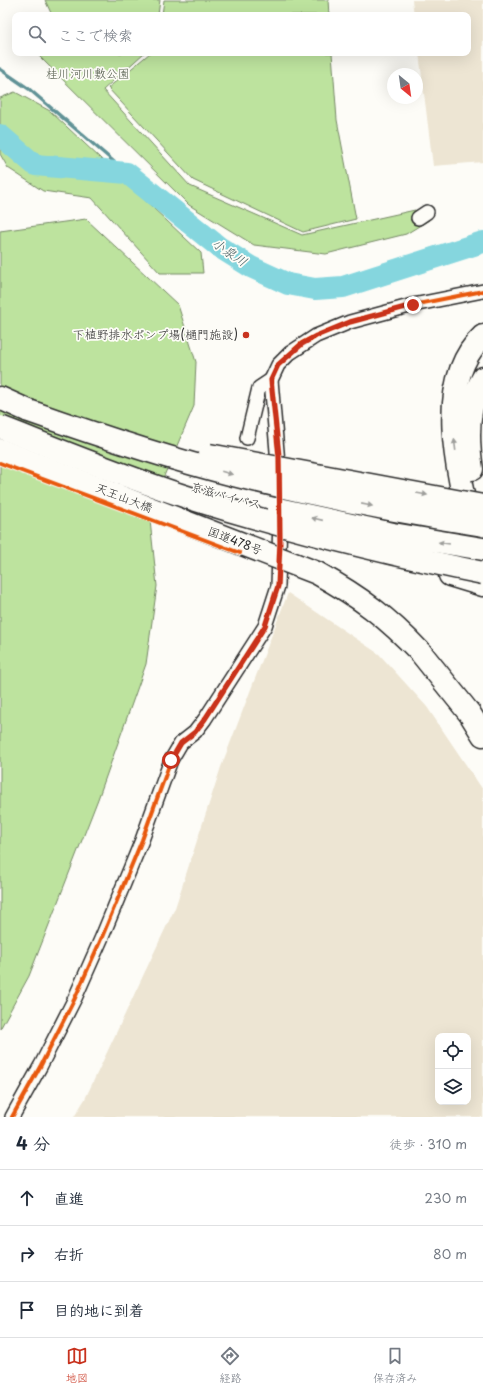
<!DOCTYPE html>
<html lang="ja">
<meta charset="utf-8">
<style>
:root{--surface:#fff;--page:#f6f6f7;--text:#1f2937;--muted:#747a83;--line:#e0e1e3;--accent:#c8321e}
body{margin:0;font-family:"Playpen Sans","Klee One",sans-serif;background:var(--page);color:var(--text)}
.controls{position:absolute;right:12px;bottom:12px;display:grid;overflow:hidden;border-radius:8px;box-shadow:0 4px 16px #0002}
.controls button{width:36px;height:36px;display:grid;place-items:center;padding:0;border:0;border-bottom:1px solid var(--line);background:var(--surface);color:var(--text);font:20px sans-serif}
.compass{position:absolute;left:387px;top:68px;width:36px;height:36px;border-radius:50%;background:var(--surface);box-shadow:0 4px 16px #0002;rotate:151deg}
.stop{position:absolute;width:12px;height:12px;margin:-9px;border:3px solid #c8321e;border-radius:50%;background:#fff}
.stop.end{background:#c8321e;border-color:#fff;box-shadow:0 1px 4px #0008}
.list{margin:0;padding:0;list-style:none}
h2{display:flex;justify-content:space-between;align-items:center;height:52px;margin:0;padding:0 16px;font-size:17px}
h2 small{font-size:13px;font-weight:400;color:var(--muted)}
.list li{display:grid;grid-template-columns:26px 1fr auto;gap:12px;align-items:center;box-sizing:border-box;height:56px;padding:0 16px;border-top:1px solid var(--line)}
.list b{display:block;font-size:15px;white-space:nowrap}
.list em{font-size:13px;font-style:normal;color:var(--muted)}
.icon{flex:none;width:22px;height:22px;fill:none;stroke:currentColor;stroke-width:2;stroke-linecap:round;stroke-linejoin:round}
.map{position:relative;flex:none;width:483px;height:1117px;overflow:hidden}
.search{position:absolute;background:var(--surface);box-shadow:0 4px 16px #0002;left:12px;right:12px;top:12px;height:44px;display:flex;align-items:center;gap:10px;box-sizing:border-box;padding:0 14px;border-radius:8px;color:var(--muted);font-size:15px}
.sheet{height:220px;background:var(--surface)}
nav{display:flex;justify-content:space-around;align-items:center;box-sizing:border-box;height:56px;border-top:1px solid var(--line);background:var(--surface);font-size:11px;color:var(--muted)}
nav a{display:grid;justify-items:center;gap:2px}
nav .on{color:var(--accent)}
.map>svg:first-child{display:block}
.built{fill:#ede5d3;fill-rule:evenodd}
.green{fill:#bde39e;stroke:#748764}
.lines{fill:none;stroke-linecap:round;stroke-linejoin:round}
.stream{stroke:#619296;stroke-width:3.5}
.river{stroke:#85d6de;stroke-width:22}
.street-casing{stroke:#2b2b2b;stroke-width:16}
.highway-casing{stroke:#2b2b2b;stroke-width:25}
.street{stroke:#fdfcf7;stroke-width:13}
.highway{stroke:#fdfcf7;stroke-width:22}
.highway-bridge-casing{stroke:#2b2b2b;stroke-width:25;stroke-linecap:butt}
.highway-bridge{stroke:#fdfcf7;stroke-width:22}
.cycleway-casing{stroke:#fdfcf7;stroke-width:6}
.cycleway{stroke:#e8590c;stroke-width:4}
.oneway{fill:#9e9e9b}
.route{stroke:#c8321e;stroke-width:5}
.poi-dot{fill:#c8321e;stroke:#fdfcf7;stroke-width:1.5}
.labels{text-anchor:middle;stroke-width:3.5;stroke-linejoin:round;paint-order:stroke}
.park-label{font-size:12px;fill:#505948;stroke:#fdfcf7}
.poi-label{font-size:12px;fill:#2b2b2b;stroke:#fdfcf7;text-anchor:end}
.street-label{font-size:12px;fill:#2b2b2b;stroke:#fdfcf7}
.water-label{font-size:13px;font-style:italic;fill:#465e61;stroke:#fdfcf7}
</style>
<div class="map">
<svg width="483" height="1117" viewBox="0 0 483 1117">
<rect width="100%" height="100%" fill="#fdfcf7"/>
<filter id="ink" filterUnits="userSpaceOnUse"><feTurbulence type="fractalNoise" baseFrequency=".025" numOctaves="2"/><feDisplacementMap in="SourceGraphic" scale="8" xChannelSelector="R" yChannelSelector="G"/><feConvolveMatrix kernelMatrix="1 2 1 2 8 2 1 2 1" color-interpolation-filters="sRGB"/></filter>
<g filter="url(#ink)">
<g class="built">
<polygon points="412,0 483,0 483,162 433,166 419,53 468,53 468,15 414,15"/>
<path d="M288,593L379,654L427,707L483,790V1117H74L85,1099L175,908L221,767ZM438,1036H468V1102H438Z"/>
</g>
<g class="green">
<polygon points="45,0 160,0 158,15 49,15 51,13"/>
<polygon points="164,0 328,0 329,15 162,15"/>
<polygon points="38,53 144,53 103,90 190,186 302,235 415,210 429,220 406,234 326,254 254,245 189,205 39,56"/>
<polygon points="150,53 332,53 337,120 356,219 303,232 193,180 108,88"/>
<polygon points="15,92 50,111 201,253 203,273 160,273 92,198 43,191 8,168 0,154 0,98"/>
<polygon points="86,219 178,305 196,362 194,406 149,511 157,586 146,664 98,799 29,976 0,1029 0,231"/>
</g>
<g class="lines">
<polyline class="stream" points="0,69 29,89 127,173"/>
<polyline class="river" points="0,135 35,165 127,173 219,247 251,267 288,284 315,289 343,287 483,242"/>
<defs>
<g id="street">
<polyline points="418,218 427,212"/>
<polyline points="247,438 259,388 271,380"/>
<polyline points="279,475 271,380 278,365 290,353 316,336 350,322 413,305 483,291"/>
<polyline points="12,1117 41,1065 75,998 102,937 142,840 171,760 181,743 195,732 205,719 265,626 278,586 280,518"/>
</g>
<g id="highway">
<polyline points="0,398 29,411"/>
<path d="M472,469C467,439 467,405 483,378"/>
<path d="M480,566C466,501 426,389 483,336"/>
<polyline points="450,575 483,585"/>
<polyline points="421,653 470,714 483,735"/>
</g>
</defs>
<use href="#street" class="street-casing"/>
<use href="#highway" class="highway-casing"/>
<use href="#street" class="street"/>
<use href="#highway" class="highway"/>
<defs>
<g id="highway-bridge">
<path d="M29,411C97,435 165,458 234,475C316,496 399,512 483,525"/>
<path d="M0,427C64,452 127,478 193,499C288,529 385,553 483,573"/>
<path d="M0,450L317,573C360,597 387,617 421,653"/>
<polyline points="209,455 483,506"/>
<polyline points="278,509 393,534 483,549"/>
</g>
</defs>
<use href="#highway-bridge" class="highway-bridge-casing"/>
<use href="#highway-bridge" class="highway-bridge"/>
<defs>
<g id="cycleway">
<polyline points="0,463 240,553"/>
<polyline points="12,1117 41,1065 75,998 102,937 142,840 171,760 181,743 195,732 205,719 265,626 278,586 280,542 279,457 271,380 278,365 302,343 316,336 350,322 413,305 483,291"/>
</g>
</defs>
<use href="#cycleway" class="cycleway-casing"/>
<use href="#cycleway" class="cycleway"/>
</g>
<defs><path id="oneway-solid" d="M-6-.8H1V-3.2L6.5 0L1 3.2V.8H-6Z"/></defs>
<g class="oneway">
<use href="#oneway-solid" transform="translate(455 445) rotate(-97)"/>
<use href="#oneway-solid" transform="translate(227 473) rotate(16)"/>
<use href="#oneway-solid" transform="translate(422 494) rotate(10)"/>
<use href="#oneway-solid" transform="translate(367 505) rotate(11)"/>
<use href="#oneway-solid" transform="translate(317 519) rotate(-167)"/>
<use href="#oneway-solid" transform="translate(444 543) rotate(-171)"/>
</g>
</g>
<g class="lines" filter="url(#ink)">
<polyline class="route" points="171,760 181,743 195,732 205,719 265,626 278,586 280,542 279,456 271,380 278,365 302,344 316,336 350,322 413,305"/>
</g>
<circle class="poi-dot" cx="246" cy="335" r="4"/>
<g class="labels">
<g class="park-label">
<text x="88" y="78">桂川河川敷公園</text>
</g>
<g class="poi-label">
<text x="238" y="339">下植野排水ポンプ場(樋門施設)</text>
</g>
<g class="street-label">
<text transform="translate(226 496) rotate(15)" y="4">京滋バイパス</text>
<text transform="translate(124 498) rotate(21)" y="4">天王山大橋</text>
<text transform="translate(235 541) rotate(21)" y="4">国道478号</text>
</g>
<g class="water-label">
<text transform="translate(230 252) rotate(34)" y="5">小泉川</text>
</g>
</g>
</svg>
<div class="controls">
<button><svg class="icon" aria-label="locate" viewBox="0 0 24 24"><circle cx="12" cy="12" r="6"/><path d="M12 2v4M12 18v4M2 12h4M18 12h4"/></svg></button>
<button><svg class="icon" aria-label="layers" viewBox="0 0 24 24"><path d="M12 4l9 5-9 5-9-5zM3 14l9 5 9-5"/></svg></button>
</div>
<svg class="compass" viewBox="-18 -18 36 36"><path d="M0-13l5 13h-10z" fill="#e53935"/><path d="M0 13l5-13h-10z" fill="#747a83"/></svg>
<div class="stop" style="left:171px;top:760px"></div>
<div class="stop end" style="left:413px;top:305px"></div>
<div class="search"><svg class="icon" aria-label="search" viewBox="0 0 24 24"><circle cx="10" cy="10" r="6"/><path d="M15 15l6 6"/></svg>ここで検索</div>
</div>
<section class="sheet">
<h2>4 分<small>徒歩 · 310 m</small></h2>
<ul class="list">
<li><svg class="icon" aria-label="ahead" viewBox="0 0 24 24"><path d="M12 20V5M6 11l6-6 6 6"/></svg><div><b>直進</b></div><em>230 m</em></li>
<li><svg class="icon" aria-label="right" viewBox="0 0 24 24"><path d="M7 20v-9h11M14 6l5 5-5 5"/></svg><div><b>右折</b></div><em>80 m</em></li>
<li><svg class="icon" aria-label="arrive" viewBox="0 0 24 24"><path d="M6 21V4h12l-3 4 3 4H6"/></svg><div><b>目的地に到着</b></div></li>
</ul>
</section>
<nav>
<a class="on"><svg class="icon" aria-label="map" viewBox="0 0 24 24"><path d="M3 6l6-2 6 2 6-2v14l-6 2-6-2-6 2zM9 4v14M15 6v14"/></svg>地図</a>
<a><svg class="icon" aria-label="directions" viewBox="0 0 24 24"><path d="M12 3l9 9-9 9-9-9zM9 14v-3h6M13 9l2 2-2 2"/></svg>経路</a>
<a><svg class="icon" aria-label="saved" viewBox="0 0 24 24"><path d="M7 4h10v16l-5-4-5 4z"/></svg>保存済み</a>
</nav>
